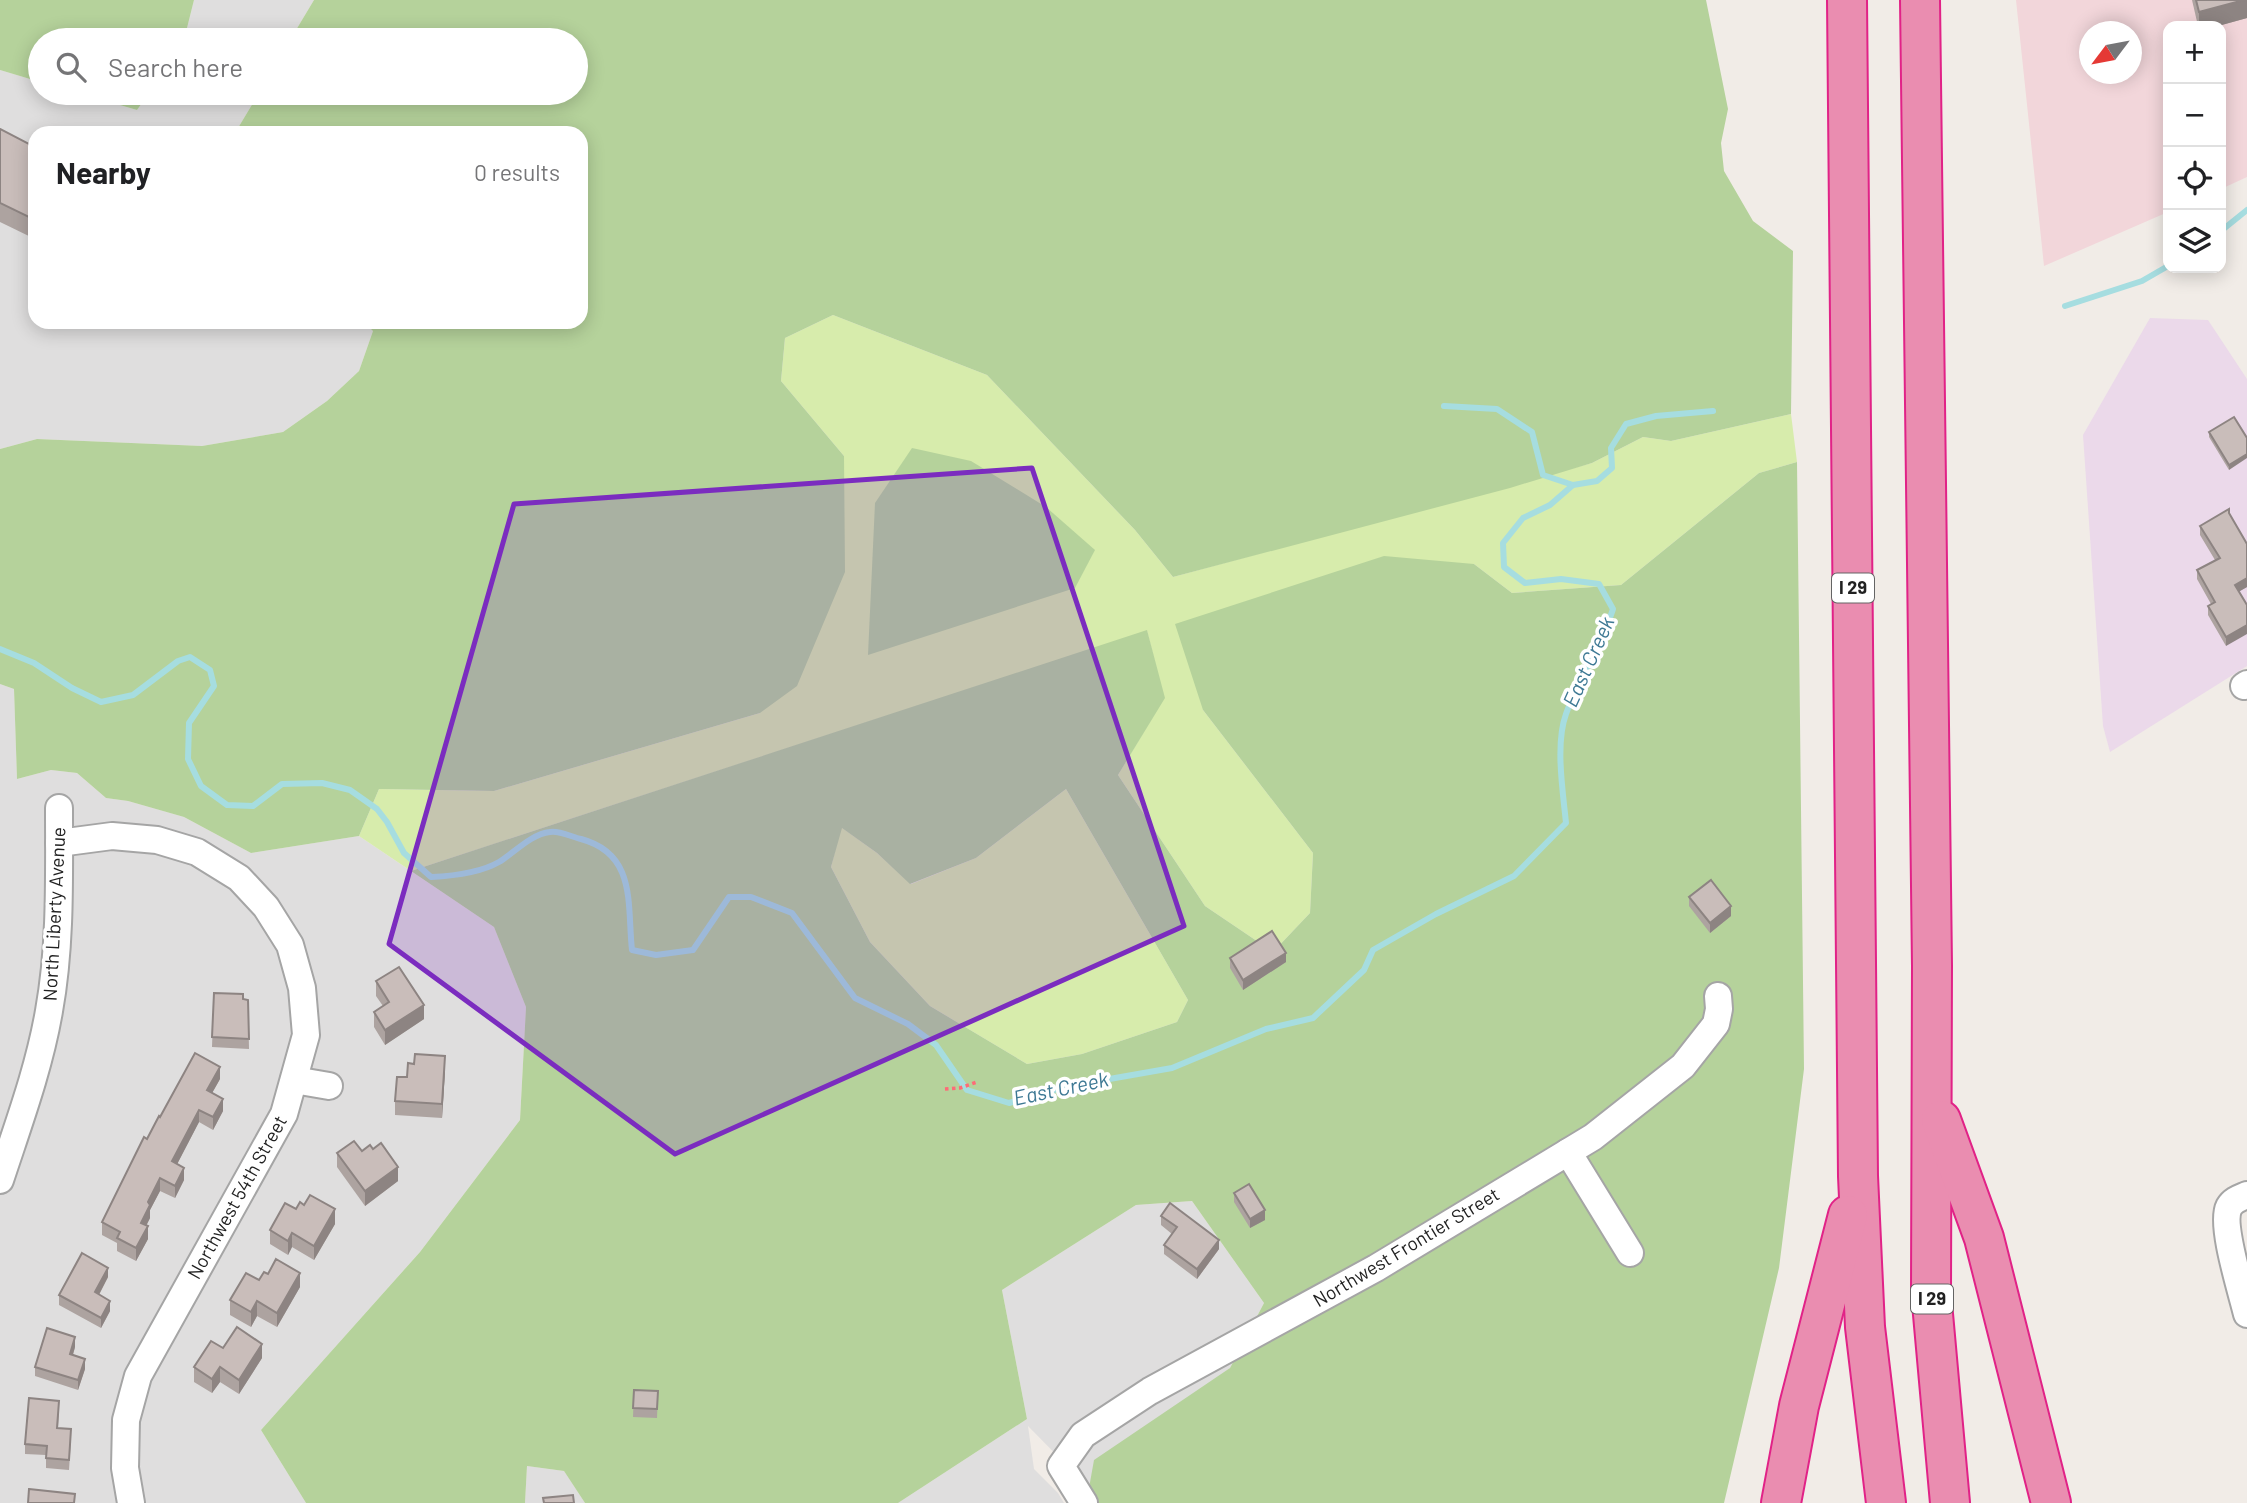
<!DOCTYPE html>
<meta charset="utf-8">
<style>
:root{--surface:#fff;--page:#f2f2f2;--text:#202124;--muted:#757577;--line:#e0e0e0}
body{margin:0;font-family:Barlow,sans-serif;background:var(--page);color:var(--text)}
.controls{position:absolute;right:21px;top:21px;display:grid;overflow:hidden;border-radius:14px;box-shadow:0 4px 18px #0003}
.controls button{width:63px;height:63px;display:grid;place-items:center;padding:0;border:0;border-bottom:2px solid var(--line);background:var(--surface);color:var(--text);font:35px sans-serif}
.compass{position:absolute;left:2079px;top:21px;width:63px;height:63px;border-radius:50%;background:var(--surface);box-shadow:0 4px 18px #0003;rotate:238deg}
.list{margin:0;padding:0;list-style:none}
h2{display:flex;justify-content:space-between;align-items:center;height:91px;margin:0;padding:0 28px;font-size:30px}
h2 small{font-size:23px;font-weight:400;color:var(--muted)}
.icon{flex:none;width:38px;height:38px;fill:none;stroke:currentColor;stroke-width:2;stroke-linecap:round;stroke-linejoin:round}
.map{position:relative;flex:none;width:2247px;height:1503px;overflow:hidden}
.search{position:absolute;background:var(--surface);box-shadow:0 4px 18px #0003;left:28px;top:28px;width:560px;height:77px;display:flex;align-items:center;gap:18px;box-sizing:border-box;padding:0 24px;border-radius:38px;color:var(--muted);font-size:26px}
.panel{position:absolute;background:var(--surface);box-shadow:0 4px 18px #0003;left:28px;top:126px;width:560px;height:203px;border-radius:21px}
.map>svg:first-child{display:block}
.residential{fill:#dfdede}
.commercial{fill:#f2d6da;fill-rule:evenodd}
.industrial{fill:#ebd9ea}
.grass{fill:#d7ecac}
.forest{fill:#b5d29b;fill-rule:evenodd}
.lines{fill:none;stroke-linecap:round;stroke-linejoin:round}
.stream{stroke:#a6dde0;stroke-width:6}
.minor-casing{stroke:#a5a5a5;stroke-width:30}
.highway-casing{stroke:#e12287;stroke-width:42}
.path{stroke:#fe6b77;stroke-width:3.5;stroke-dasharray:3.5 3.5;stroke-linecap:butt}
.minor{stroke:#fff;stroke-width:26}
.highway{stroke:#ea8db0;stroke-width:38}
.wall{fill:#ada3a0}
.shaded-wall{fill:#8d8482}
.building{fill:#c9bdba;stroke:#8d8482;stroke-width:2}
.marked{fill:#7b2cbf;fill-opacity:0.2;stroke:#7b2cbf;stroke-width:5;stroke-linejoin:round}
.labels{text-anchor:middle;stroke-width:7;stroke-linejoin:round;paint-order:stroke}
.shield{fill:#fff;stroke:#646464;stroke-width:2}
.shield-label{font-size:18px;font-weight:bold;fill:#212121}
.street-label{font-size:19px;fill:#212121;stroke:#fff}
.water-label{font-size:21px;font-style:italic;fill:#3e7994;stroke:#fff}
</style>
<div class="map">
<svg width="2247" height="1503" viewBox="0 0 2247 1503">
<rect width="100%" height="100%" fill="#f1ece7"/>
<g class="residential">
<polygon points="194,0 314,0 290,40 184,40"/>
<polygon points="0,70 40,82 40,93 79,93 137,110 149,93 259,93 235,133 35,133 35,322 364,322 373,331 359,371 327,401 283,432 202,446 37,439 0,449"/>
<polygon points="0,684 14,689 17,779 51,770 77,773 106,798 128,801 184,817 251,853 359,836 494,927 526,1007 520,1120 420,1252 261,1430 306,1503 0,1503"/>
<polygon points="1192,1201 1264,1303 1230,1368 1089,1488 1028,1426 1034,1469 1058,1493 1064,1503 898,1503 1027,1419 1002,1290 1136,1205"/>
<polygon points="527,1466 564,1471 585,1503 525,1503"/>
</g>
<path class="commercial" d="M2016,0H2247V177L2221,189V26H2168V212L2044,266ZM2090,32H2132V74H2090Z"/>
<polygon class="industrial" points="2150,318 2208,320 2247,379 2247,666 2110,752 2103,726 2083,435"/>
<g class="grass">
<polygon points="833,315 987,375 1135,530 1173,577 1592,463 1643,437 1671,441 1791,414 1797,462 1759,473 1621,585 1512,593 1474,564 1203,710 1313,853 1310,913 1273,952 1205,906 1118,775 1164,698 1147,631 411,871 359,836 379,789 494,791 760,713 844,456 781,381 785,338"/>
<polygon points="1066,789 1188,1000 1177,1022 1082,1054 1027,1064 930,1006 870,942 831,867 841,827 877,853 911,884 976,858"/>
</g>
<g class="forest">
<polygon points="0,0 194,0 184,40 40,40 40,82 0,70"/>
<polygon points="314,0 1706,0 1728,109 1721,143 1724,171 1753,221 1793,251 1791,414 1671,441 1643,437 1592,463 1510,488 1173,577 1135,530 987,375 833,315 785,338 781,381 844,456 845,572 797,686 760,713 494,791 379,789 359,836 251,853 184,817 128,801 106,798 77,773 51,770 17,779 14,689 0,684 0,449 37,439 202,446 283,432 327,401 359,371 373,331 364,322 581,322 581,133 235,133 259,93 576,93 576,40 290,40"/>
<polygon points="79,93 149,93 137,110"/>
<polygon points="912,448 971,461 1046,507 1095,550 1075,588 868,655 875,503"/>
<path d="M1797,462L1804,1069L1779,1268L1724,1503H1098L1089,1488L1094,1460L1230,1368L1264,1303L1192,1201L1136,1205L1002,1290L1027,1419L898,1503H585L564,1471L527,1466L525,1503H306L261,1430L420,1252L520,1120L526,1007L494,927L411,871L1147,630L1165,698L1118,775L1205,906L1273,952L1310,913L1313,853L1203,710L1175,624L1384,556L1474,564L1512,593L1621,585L1759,473ZM1066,789L1188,1000L1177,1022L1082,1054L1027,1064L930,1006L870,942L831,867L842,828L877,853L910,884L976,858Z"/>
</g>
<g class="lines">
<g class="stream">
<polyline points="2221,231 2247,210"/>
<polyline points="2065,306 2142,281 2168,266"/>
<polyline points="1444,406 1497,409 1532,432 1543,475 1573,485"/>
<path d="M0,649L34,663L72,688L101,702L133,695L178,661L190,657L210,670L214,686L189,723L188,759L201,786L227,805L253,806L282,784L322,783L350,790L377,809L387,822L404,853L431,877C452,876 480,873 499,862C514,853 531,834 550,832C558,830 572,837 581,839C637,854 627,905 632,950L656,955L693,950L729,897H751L792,913L855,998L908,1024L936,1045L967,1090L1009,1103L1064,1087L1172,1068L1266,1029L1313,1018L1364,970L1373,950L1436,914L1514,876L1566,823C1563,792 1555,744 1566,714C1579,678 1601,646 1613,609L1599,584L1561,579L1525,583L1504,567L1503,543L1523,518L1550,505L1573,485L1597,481L1612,468L1611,448L1626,424L1656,416L1713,411"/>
</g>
<defs>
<g id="minor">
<polyline points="2244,686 2247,684"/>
<polyline points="59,843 112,836 157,840 197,852 239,878 266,907 290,945 302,988 306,1035 284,1114 138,1376 126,1420 125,1468 131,1503"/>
<polyline points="294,1080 329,1086"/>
<polyline points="1568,1152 1630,1253"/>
<path d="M0,1180C18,1125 39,1069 49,1011C61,945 59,875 59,808"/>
<path d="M2247,1195C2240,1198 2233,1200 2229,1207C2220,1224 2242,1293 2247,1314"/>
<polyline points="1084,1503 1061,1466 1083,1435 1150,1391 1376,1268 1593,1137 1683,1066 1716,1024 1719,1009 1718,996"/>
</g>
<g id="highway">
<polyline points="1847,0 1858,1176 1865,1327 1886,1503"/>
<polyline points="1920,0 1932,966 1931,1292 1950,1503"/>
<polyline points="1941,1120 1984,1238 2051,1503"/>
<polyline points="1781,1503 1799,1406 1848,1215"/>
</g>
</defs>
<use href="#minor" class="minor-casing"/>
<use href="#highway" class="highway-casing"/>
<polyline class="path" points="945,1089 960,1088 977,1082"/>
<use href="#minor" class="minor"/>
<use href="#highway" class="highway"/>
</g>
<g class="wall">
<polygon points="2192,0 2247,0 2247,18 2218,26 2198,26"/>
<polygon points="0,129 35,147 35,239 0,222"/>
<polygon points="2234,417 2229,470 2209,437 2209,432"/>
<polygon points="2229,513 2247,544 2247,587 2239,591 2226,646 2208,615 2208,606 2211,604 2197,579 2197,570 2215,560 2200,535 2200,526"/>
<polygon points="1689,897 1731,916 1710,933 1689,906"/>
<polygon points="1230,958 1286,962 1243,990 1230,968"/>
<polygon points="376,981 424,1019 385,1045 374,1027 374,1012 383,1006 376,996"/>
<polygon points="214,993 248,1000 249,1049 212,1047"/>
<polygon points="445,1070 442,1118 395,1115 395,1101"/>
<polygon points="220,1079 212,1093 223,1111 213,1130 199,1122 177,1164 184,1180 175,1198 160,1191 150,1210 150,1218 146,1226 148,1239 136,1261 117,1251 117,1243 102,1235 102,1222 160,1117"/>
<polygon points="373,1149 398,1181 365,1206 337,1167 337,1153"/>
<polygon points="1234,1193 1265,1220 1250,1228 1234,1202"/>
<polygon points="296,1209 335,1224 314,1260 292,1247 288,1255 270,1244 270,1230"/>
<polygon points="1161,1216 1219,1249 1197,1279 1164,1254 1164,1245 1172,1234 1161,1225"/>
<polygon points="268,1274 300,1287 277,1327 257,1316 251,1327 230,1315 230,1300"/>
<polygon points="108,1277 99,1295 110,1311 101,1328 59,1305 59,1295"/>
<polygon points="75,1347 73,1355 85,1369 78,1390 35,1376 35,1367"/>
<polygon points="223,1348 262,1358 239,1394 220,1382 212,1393 194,1382 194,1367"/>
<polygon points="634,1390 658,1391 657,1418 633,1417"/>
<polygon points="59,1411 58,1428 71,1439 69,1470 46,1468 46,1455 25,1454 25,1444"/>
</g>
<g class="shaded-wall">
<polygon points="2244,0 2247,0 2247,18 2218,26 2199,26 2199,12"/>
<polygon points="2247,454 2247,458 2229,470 2229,465"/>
<polygon points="2247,578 2247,587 2235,594 2235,585"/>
<polygon points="2247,625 2247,634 2226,646 2226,637"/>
<polygon points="1731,906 1731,916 1710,933 1710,923"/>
<polygon points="1286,953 1286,962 1243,990 1243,980"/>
<polygon points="424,1005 424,1019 385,1045 385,1030"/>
<polygon points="445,1056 445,1070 442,1118 442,1104"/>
<polygon points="220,1067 220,1079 207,1102 207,1090"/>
<polygon points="223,1099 223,1111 213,1130 213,1117"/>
<polygon points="199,1110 199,1122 172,1174 172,1161"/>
<polygon points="398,1167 398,1181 365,1206 365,1191"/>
<polygon points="184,1168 184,1180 175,1198 175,1186"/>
<polygon points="160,1178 160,1191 150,1210 150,1218 141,1236 141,1223 148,1202"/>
<polygon points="335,1209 335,1224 314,1260 314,1246"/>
<polygon points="1265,1210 1265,1220 1250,1228 1250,1219"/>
<polygon points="148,1226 148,1239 136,1261 136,1248"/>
<polygon points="292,1233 292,1247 288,1255 288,1241"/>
<polygon points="1219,1240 1219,1249 1197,1279 1197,1269"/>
<polygon points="108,1268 108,1277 95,1302 95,1292"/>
<polygon points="300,1273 300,1287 277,1327 277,1313"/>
<polygon points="110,1301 110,1311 101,1328 101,1318"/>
<polygon points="257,1301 257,1316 251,1327 251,1312"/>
<polygon points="75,1337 75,1347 70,1364 70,1354"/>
<polygon points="262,1344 262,1358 239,1394 239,1380"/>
<polygon points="85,1359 85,1369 78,1390 78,1380"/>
<polygon points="220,1367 220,1382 212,1393 212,1379"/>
</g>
<g class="building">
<polygon points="2196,0 2244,0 2199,12"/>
<polygon points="0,129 35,147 35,220 0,203"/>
<polygon points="2234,417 2247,438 2247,454 2229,465 2209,432"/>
<polygon points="2229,509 2229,513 2247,544 2247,578 2235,585 2247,605 2247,625 2226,637 2208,606 2215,602 2197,570 2220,558 2200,526"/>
<polygon points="1711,880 1731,906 1710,923 1689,897"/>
<polygon points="1272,931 1286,953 1243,980 1230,958"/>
<polygon points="399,967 424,1005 385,1030 374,1012 389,1002 376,981"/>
<polygon points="214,993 243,994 243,999 248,1000 249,1039 212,1037"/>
<polygon points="195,1053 220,1067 207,1090 223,1099 213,1117 199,1110 172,1161 184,1168 175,1186 160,1178 148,1202 150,1205 141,1223 148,1226 136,1248 117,1238 120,1232 102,1222 144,1137 147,1139 159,1116 160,1117"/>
<polygon points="415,1054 445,1056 442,1104 395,1101 397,1077 407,1077 408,1063 414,1064"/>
<polygon points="354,1141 362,1151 370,1145 373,1149 381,1143 398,1167 365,1191 337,1153"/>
<polygon points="1249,1184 1265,1210 1250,1219 1234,1193"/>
<polygon points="310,1195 335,1209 314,1246 292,1233 288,1241 270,1230 285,1203 296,1209 300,1202 304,1205"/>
<polygon points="1170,1203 1219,1240 1197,1269 1164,1245 1177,1227 1161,1216"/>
<polygon points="82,1253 108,1268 95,1292 110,1301 101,1318 59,1295"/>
<polygon points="276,1259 300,1273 277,1313 257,1301 251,1312 230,1300 246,1273 259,1280 264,1272 268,1274"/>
<polygon points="237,1327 262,1344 239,1380 220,1367 212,1379 194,1367 211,1341 223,1348"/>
<polygon points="47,1328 75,1337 70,1354 85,1359 78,1380 35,1367"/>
<polygon points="634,1390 658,1391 657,1409 633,1408"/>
<polygon points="29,1398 59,1401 57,1428 71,1429 69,1460 46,1458 47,1446 25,1444"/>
<polygon points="29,1489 75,1494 74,1503 28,1503"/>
<polygon points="573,1495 574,1503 544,1503 543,1498"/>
</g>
<path class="marked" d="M1032,468L1184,926L675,1154L389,944L514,504Z"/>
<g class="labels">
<g class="shield">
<rect x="1832" y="573.5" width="42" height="29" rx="5"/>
<rect x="1911" y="1284.5" width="42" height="29" rx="5"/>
</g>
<g class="shield-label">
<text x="1853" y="594">I 29</text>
<text x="1932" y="1305">I 29</text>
</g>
<g class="street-label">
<text transform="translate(54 914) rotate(-87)" y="7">North Liberty Avenue</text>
<text transform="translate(237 1197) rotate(-61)" y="7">Northwest 54th Street</text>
<text transform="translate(1406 1247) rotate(-31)" y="7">Northwest Frontier Street</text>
</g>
<g class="water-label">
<text transform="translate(1589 662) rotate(-66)" y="7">East Creek</text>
<text transform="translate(1061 1089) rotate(-12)" y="7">East Creek</text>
</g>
</g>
</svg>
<div class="controls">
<button>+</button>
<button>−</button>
<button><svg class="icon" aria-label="locate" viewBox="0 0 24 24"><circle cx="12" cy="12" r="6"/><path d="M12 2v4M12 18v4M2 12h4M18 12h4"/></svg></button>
<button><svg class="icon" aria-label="layers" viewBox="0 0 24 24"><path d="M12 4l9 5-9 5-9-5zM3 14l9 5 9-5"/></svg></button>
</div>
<svg class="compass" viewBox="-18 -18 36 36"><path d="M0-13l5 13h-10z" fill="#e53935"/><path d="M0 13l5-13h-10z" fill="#757577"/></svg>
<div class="search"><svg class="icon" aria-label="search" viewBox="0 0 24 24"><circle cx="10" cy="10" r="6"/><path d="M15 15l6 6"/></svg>Search here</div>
<section class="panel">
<h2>Nearby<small>0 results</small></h2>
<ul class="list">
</ul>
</section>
</div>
